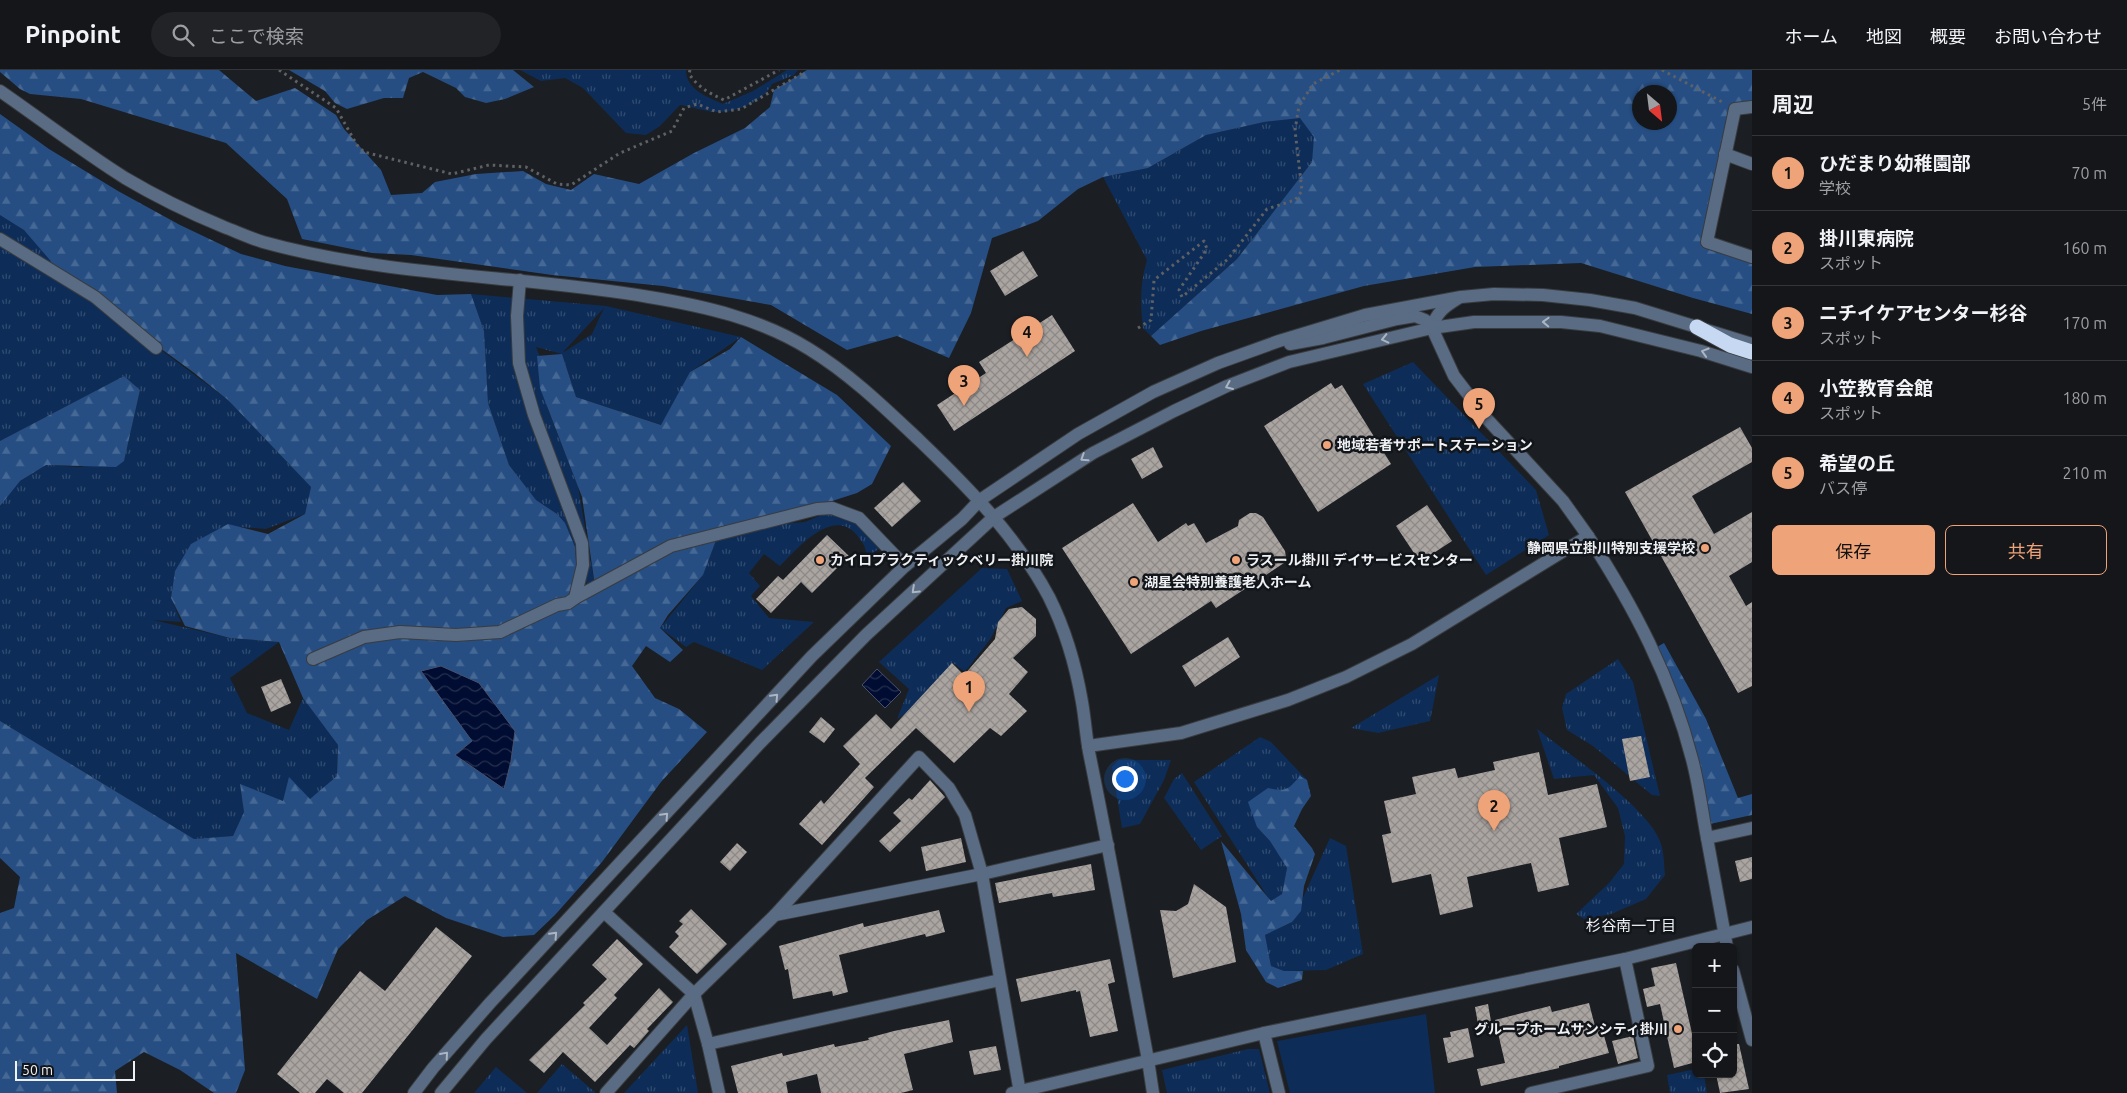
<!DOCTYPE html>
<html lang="ja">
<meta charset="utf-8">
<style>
:root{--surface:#14161a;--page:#212327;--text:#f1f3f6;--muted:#9d9fa2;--line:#333539;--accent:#efa378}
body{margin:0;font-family:Ubuntu,"Noto Sans JP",sans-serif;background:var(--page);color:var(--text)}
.controls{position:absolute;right:15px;bottom:15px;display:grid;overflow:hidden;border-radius:8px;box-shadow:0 1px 4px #0004}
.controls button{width:45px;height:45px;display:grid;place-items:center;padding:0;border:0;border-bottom:1px solid var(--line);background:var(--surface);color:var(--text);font:25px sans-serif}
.compass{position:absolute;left:1632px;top:15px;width:45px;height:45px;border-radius:50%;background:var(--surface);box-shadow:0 1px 4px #0004;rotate:152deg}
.scale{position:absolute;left:15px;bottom:12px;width:120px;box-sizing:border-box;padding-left:5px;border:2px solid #eff1f4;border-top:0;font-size:14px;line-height:18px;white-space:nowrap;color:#eff1f4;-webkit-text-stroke:4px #121519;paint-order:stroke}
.you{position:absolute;left:1124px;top:708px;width:18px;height:18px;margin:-12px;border:4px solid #fff;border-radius:50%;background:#1a73e8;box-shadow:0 0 0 8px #1a73e833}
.badge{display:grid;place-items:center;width:32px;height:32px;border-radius:50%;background:var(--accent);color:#111;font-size:16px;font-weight:700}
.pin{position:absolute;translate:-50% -41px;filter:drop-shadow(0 1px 2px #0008)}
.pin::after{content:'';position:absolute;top:26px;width:18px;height:15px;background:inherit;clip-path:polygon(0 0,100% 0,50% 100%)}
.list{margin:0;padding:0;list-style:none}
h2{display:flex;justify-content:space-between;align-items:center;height:65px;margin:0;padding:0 20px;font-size:21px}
h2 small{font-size:16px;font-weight:400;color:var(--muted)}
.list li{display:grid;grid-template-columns:32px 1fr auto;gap:15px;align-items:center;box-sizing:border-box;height:75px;padding:0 20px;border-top:1px solid var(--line)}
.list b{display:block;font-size:19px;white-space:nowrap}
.list p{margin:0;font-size:16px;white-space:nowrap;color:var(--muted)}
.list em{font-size:16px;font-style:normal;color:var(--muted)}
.actions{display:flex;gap:10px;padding:15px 20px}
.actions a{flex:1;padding:11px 0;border:1px solid var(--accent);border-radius:8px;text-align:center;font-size:18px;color:var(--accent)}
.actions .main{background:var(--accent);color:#111}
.icon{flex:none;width:28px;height:28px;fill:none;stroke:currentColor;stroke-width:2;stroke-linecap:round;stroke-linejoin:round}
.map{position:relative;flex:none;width:1752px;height:1023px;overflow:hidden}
header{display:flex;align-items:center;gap:30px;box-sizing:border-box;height:70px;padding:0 25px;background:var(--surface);border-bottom:1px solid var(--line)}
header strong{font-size:24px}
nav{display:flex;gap:28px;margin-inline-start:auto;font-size:18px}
.search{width:350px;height:45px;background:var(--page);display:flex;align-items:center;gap:12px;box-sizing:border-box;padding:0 18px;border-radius:28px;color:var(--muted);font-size:19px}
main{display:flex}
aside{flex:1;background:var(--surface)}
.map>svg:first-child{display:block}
.grass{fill:url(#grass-tufts);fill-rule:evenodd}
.forest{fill:url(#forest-firs);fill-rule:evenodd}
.park{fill:#0d2d58}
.water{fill:url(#water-waves);stroke:#48516c}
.building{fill:url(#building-cross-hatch)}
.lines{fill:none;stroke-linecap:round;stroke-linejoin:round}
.minor-casing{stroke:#393c3f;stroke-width:14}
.highway-casing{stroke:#393c3f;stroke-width:17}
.path{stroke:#5f6165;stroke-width:3;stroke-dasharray:2.5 4;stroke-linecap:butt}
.minor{stroke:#5a6b84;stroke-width:12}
.highway{stroke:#c7d9f2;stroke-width:15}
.oneway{stroke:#acb5c2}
.poi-dot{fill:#efa378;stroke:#121519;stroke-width:2}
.labels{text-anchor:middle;stroke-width:5;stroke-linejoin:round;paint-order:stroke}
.poi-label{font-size:14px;font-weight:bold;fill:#eff1f4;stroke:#121519;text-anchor:start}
.neighbourhood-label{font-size:15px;fill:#eff1f4;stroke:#121519}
</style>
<header>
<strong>Pinpoint</strong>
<div class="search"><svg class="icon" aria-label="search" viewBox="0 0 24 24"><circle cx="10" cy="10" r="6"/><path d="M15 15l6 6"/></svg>ここで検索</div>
<nav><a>ホーム</a><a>地図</a><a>概要</a><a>お問い合わせ</a></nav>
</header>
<main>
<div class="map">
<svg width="1752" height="1023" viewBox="0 0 1752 1023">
<defs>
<pattern id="grass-tufts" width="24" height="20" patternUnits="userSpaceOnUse" patternTransform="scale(1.25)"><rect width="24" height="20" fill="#0d2d58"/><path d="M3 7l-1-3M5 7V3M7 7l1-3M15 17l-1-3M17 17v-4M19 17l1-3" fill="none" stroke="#314c71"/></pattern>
<pattern id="forest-firs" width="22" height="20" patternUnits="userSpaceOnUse" patternTransform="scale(1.25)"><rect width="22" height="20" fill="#264e83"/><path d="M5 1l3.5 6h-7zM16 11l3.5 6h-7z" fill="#466895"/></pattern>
<pattern id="water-waves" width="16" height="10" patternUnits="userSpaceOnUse" patternTransform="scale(1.25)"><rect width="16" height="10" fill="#000c31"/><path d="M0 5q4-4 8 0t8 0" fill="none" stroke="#26304f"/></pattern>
<pattern id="building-cross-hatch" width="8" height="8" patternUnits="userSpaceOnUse" patternTransform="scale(1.25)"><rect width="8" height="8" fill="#aba5a1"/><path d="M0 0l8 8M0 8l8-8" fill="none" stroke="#8d8987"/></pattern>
</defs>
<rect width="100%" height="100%" fill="#1b1e22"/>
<g class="grass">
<path d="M520,0H686C686,20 708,27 723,34L753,21L787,0H798L794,5L772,14C763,32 735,43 715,42C704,41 692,37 680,35L660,56L646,65L626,63L583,18L565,8L541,11Z"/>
<path d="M1300,47L1315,67L1312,92L1237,189L1151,266L1143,258C1140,234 1140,213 1147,190L1103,107L1148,98L1206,65L1264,52Z"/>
<polygon points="0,143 24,160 133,259 228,330 311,417 305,444 266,459 241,457 193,473 175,501 171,528 181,552 153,550 230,568 279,572 230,608 247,643 289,660 303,628 338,675 337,706 310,730 283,731 240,715 244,742 233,766 194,769 0,651 0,437 14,415 46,395 80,397 124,391 140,320 124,306 0,371"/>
<path d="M471,224L606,236L741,267L690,302L662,355L576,327L562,284L536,277L546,302L547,337L578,416L595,517L580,510L575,477L557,444L536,430L509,395L488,333L484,261ZM604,238L592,264L564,282V281Z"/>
<polygon points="1413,292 1536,420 1549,465 1486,505 1363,314"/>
<path d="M826,443H846L880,478L867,487C865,474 863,473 855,463C831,438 796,480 780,496L764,484L749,503L760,516L751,526L769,548L814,552L762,600L694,572L686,577L660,558L703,505L718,465L750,456L805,452Z"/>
<polygon points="982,498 1007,499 1022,531 1006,538 991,568 965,602 953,593 905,644 897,649 909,619 879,592"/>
<polygon points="1618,589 1633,612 1660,726 1652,725 1593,676 1567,660 1562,638 1566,624"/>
<polygon points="1439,605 1430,651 1378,663 1351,658"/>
<path d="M1537,659C1567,683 1651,739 1661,774C1664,783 1664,795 1665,805L1646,829L1611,844L1584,849L1576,844L1609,813L1624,794L1625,766L1618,738L1594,705L1554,709Z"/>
<polygon points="1260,667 1271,672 1307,710 1281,721 1257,757 1270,771 1287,798 1282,824 1271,832 1194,712"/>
<polygon points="1119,690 1171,690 1164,710 1140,754 1122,758 1112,697"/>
<polygon points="1182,703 1222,766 1201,780 1164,728 1174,709"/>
<polygon points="1330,768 1346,776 1363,884 1326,900 1284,901 1271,896 1265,865 1292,852"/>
<polygon points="687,955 698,1023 624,1023"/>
<polygon points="1248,979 1259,979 1270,1023 1167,1023 1162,1000"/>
<polygon points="562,994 596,1023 537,1023"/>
<polygon points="496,997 527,1023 474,1023"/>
<polygon points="1696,999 1696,1004 1704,1004 1707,1023 1670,1023 1667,1005"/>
</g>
<g class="forest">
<path d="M0,0H219L256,31L295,18L336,45L344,59L381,100L391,125L422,123L435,112L476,104L523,101L546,114L571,120L594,104L639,114L694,83L745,58L770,37L774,20L807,0H1752V34L1735,39L1707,172L1752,187V244L1693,228L1581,193L1475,197L1364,216L1201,261L1160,275L1151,266L1237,189L1312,92L1314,67L1300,48L1264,52L1206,65L1148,98L1103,107L1078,119L1038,151L992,168L971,243L949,288L897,266L847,280L771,235L663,216L552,205L411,185L372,183L302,169L287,129L226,73L81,29L30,24L20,19L0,2ZM1640,22H1670V52H1640Z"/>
<polygon points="289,0 513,0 534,17 505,29 486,33 465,27 456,18 423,2 409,8 403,28 384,28 347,39 335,33 325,21"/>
<polygon points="0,44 49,79 118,121 180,155 241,184 285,196 437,225 471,224 484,261 488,333 509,395 536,430 557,444 565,453 575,477 577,505 569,528 595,516 582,427 540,318 537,286 562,284 576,327 661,355 690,302 730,279 741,267 837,325 891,376 872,414 857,423 773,450 718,465 703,505 668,545 660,558 683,580 670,592 646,576 632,596 655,628 679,639 707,662 661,712 602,792 555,845 534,865 503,867 446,848 405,826 367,850 338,879 317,929 236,883 245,1000 236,1023 214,1023 180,1000 144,982 115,1001 117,1023 0,1023 0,843 14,838 20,807 0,788 0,651 194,769 233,766 244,742 240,714 283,731 289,707 310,729 337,706 338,675 303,628 279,572 230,568 185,556 171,528 175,501 191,474 228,454 268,464 305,444 311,417 228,330 193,302 68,211 24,160 0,145"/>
<polygon points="124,306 140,320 124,391 116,397 46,395 20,411 0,436 0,371"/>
<polygon points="1664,573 1706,649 1738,728 1752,724 1752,745 1710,754 1657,577"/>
<path d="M1300,706L1307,710L1311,726L1302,739L1294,756L1312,778L1315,784L1304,816L1301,841L1292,852L1265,865L1271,896L1284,901H1303L1302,910L1278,918L1266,912L1246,880L1241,844L1221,771L1271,831L1282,824L1287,798L1270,771L1257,757L1248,732L1268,718C1286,722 1288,720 1300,706Z"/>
</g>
<polygon class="park" points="1426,944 1435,1023 1290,1023 1277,971"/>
<g class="water">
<polygon points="441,596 479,613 515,661 511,691 504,719 455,685 472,671 421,601"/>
<polygon points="877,599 901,622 885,638 862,615"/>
</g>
<g class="building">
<polygon points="1023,181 1038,206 1005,226 990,201"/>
<polygon points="1052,245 1075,281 954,361 937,335 986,303 979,292"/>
<polygon points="1331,313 1335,319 1342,315 1391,394 1318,442 1264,356"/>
<polygon points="1740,357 1752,378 1752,392 1692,426 1714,464 1752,442 1752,492 1729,506 1746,536 1752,532 1752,616 1738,623 1625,422"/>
<polygon points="1153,377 1163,397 1142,409 1131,389"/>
<polygon points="903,412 921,431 892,457 874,438"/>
<polygon points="1133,433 1158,472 1186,453 1188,456 1194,453 1206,473 1238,456 1239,450 1250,443 1256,443 1263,447 1285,481 1286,487 1284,493 1216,538 1211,531 1131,584 1062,478"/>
<polygon points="1427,435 1452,471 1420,492 1396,456"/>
<polygon points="827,465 849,486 812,523 801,512 771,543 756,529 778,506 783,510"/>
<polygon points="1022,537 1036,549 1036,566 1013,588 1028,602 1009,624 1027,641 1001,666 990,658 954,693 916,658 865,708 874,717 822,775 799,754 821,730 824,734 860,694 843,676 876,644 891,659 952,593 964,605 995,569 998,552 1009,539"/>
<polygon points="1228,567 1240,587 1195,617 1182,596"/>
<polygon points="281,609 291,633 271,642 261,617"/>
<polygon points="821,647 835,659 824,673 809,662"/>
<polygon points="1641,666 1650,707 1630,711 1622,669"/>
<polygon points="1539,682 1548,725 1597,714 1607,757 1559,768 1569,815 1538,822 1531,793 1467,807 1473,837 1440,845 1431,804 1392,813 1382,765 1391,763 1384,731 1416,724 1412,707 1455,698 1458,708 1495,700 1493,692"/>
<polygon points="930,710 945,727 890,782 879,771 901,751 893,743 909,728 912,730"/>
<polygon points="961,768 966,792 926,801 921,777"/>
<polygon points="737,773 747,782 730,801 720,792"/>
<polygon points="1752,787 1752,809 1740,812 1735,791"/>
<polygon points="1091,794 1095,820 1053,827 1052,823 999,833 995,813"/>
<polygon points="1194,814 1226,837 1236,892 1173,908 1160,840 1176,841 1188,834"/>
<polygon points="691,839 727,874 697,904 669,877 679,866 675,862 683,854 679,851"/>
<polygon points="939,840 945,862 926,867 925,864 839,885 848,922 833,926 832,921 793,929 788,899 785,900 779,876 863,853 864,857"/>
<polygon points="436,857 472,886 362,1023 344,1023 327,1009 315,1023 300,1023 277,1004 360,901 385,921"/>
<polygon points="617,869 643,894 614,925 617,928 589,958 607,975 659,918 673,932 647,959 649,961 634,978 630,975 595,1012 563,982 544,1003 529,990 585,935 583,933 607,909 592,895"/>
<polygon points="1110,889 1115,912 1108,914 1118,961 1090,967 1080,921 1076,922 1076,920 1021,932 1016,909"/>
<polygon points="1676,893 1696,981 1696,992 1674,998 1660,934 1647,937 1643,919 1655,916 1651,898"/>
<polygon points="1589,933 1596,960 1602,959 1609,983 1559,996 1559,998 1481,1016 1477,999 1505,993 1495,950 1550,936 1552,942"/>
<polygon points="1488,934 1492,957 1479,960 1475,937"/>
<polygon points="949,950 953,972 904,984 913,1020 901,1023 821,1023 817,1004 786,1012 788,1023 738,1023 731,996 782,983 783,986 834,974 835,977 869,970 868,968 894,961"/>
<polygon points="1468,958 1474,987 1448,993 1443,968 1451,967 1450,962"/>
<polygon points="1633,966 1638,988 1618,994 1612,971"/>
<polygon points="1733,974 1739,974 1749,1019 1720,1023 1716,1004 1733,1004"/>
<polygon points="996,976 1001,1000 974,1005 969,981"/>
</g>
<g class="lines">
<defs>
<g id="minor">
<path d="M0,21C42,50 82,81 125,108C157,127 190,143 224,157C237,162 250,168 263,172C389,207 521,205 649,227C704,236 761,249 809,279C850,304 885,338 920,371C969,418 1017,467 1049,527C1065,559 1076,597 1082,632C1085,649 1086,666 1089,682C1110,785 1129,888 1148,990L1153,1023"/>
<polyline points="1752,37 1735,39 1707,172 1752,187"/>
<polyline points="1725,84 1752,94"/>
<polyline points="0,169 95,227 156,278"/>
<path d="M1432,258C1436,243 1444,237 1457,229"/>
<path d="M1588,466C1634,537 1671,607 1692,689C1699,715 1702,742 1707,768"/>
<polyline points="575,528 671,476 817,439 832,438 859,448 905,496"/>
<polyline points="313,589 364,567 400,562 456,565 500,562 557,535 568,533 575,528 583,495 582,473 534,345 519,293 517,246 520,210"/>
<polyline points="1088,676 1181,663 1288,630 1346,607 1412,574 1588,466 1563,431 1487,349 1454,306 1432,258 1425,250 1415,246 1397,249 1323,268 1290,274"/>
<polyline points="604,842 694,924 708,974 719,1023"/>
<polyline points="775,845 982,804 1108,775"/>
<polyline points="1727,877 1707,768 1752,758"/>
<polyline points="1733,900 1752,970"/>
<polyline points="1264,963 1279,1023"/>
<polyline points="708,974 1000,910"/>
<polyline points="414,1023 433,998 490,933 812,586 905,496 962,449 980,430 1078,364 1153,322 1218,293 1279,271 1365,245 1461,227 1494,224 1543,225 1590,230 1635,238 1752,274"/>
<polyline points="441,1023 486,969 760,673 866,565 994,447 1093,383 1174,341 1227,316 1289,292 1432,258 1474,252 1561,252 1600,256 1701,281 1752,297"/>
<polyline points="606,1023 694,924 775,845 919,687 949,718 965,745 982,804 1020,1023"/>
<polyline points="1012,1023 1264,963 1625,889 1752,857"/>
<polyline points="1531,1023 1648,996 1625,889"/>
</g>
<polyline id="highway" points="1697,257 1730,275 1752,282"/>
</defs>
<use href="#minor" class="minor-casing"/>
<use href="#highway" class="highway-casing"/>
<g class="path">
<polyline points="279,0 336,38 357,75 364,82 452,104 489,95 526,97 557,114 571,115 620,83 672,61 684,38 697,34 717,42 741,39 801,4 804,0"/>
<path d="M690,0L689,4C699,18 709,23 724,30L779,0"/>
<polyline points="1662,0 1724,33"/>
<polyline points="1138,258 1151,250 1154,210 1204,171 1207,179 1179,220 1182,227 1228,189 1267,139 1295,130 1302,121 1295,60 1299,36 1313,14 1340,0"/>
</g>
<use href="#minor" class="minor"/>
<use href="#highway" class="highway"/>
</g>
<defs><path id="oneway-chevron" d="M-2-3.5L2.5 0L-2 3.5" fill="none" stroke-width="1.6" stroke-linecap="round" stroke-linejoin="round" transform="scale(1.25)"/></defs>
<g class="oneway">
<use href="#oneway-chevron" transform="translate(1546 252) rotate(-178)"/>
<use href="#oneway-chevron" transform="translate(1385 269) rotate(167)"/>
<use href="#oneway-chevron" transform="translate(1705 282) rotate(-163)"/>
<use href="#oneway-chevron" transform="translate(1229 316) rotate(157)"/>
<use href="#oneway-chevron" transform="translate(1084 388) rotate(147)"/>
<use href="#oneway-chevron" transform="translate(915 520) rotate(137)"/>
<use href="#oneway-chevron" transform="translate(775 627) rotate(-47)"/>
<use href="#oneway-chevron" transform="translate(665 746) rotate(-47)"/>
<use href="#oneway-chevron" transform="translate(554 865) rotate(-47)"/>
<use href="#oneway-chevron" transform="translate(445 985) rotate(-49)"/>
</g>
<g class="poi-dot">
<circle cx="1327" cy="375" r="5"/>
<circle cx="1705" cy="478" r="5"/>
<circle cx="820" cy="490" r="5"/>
<circle cx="1236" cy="490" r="5"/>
<circle cx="1134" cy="512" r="5"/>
<circle cx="1678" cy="959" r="5"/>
</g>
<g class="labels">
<g class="poi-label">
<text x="1337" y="380">地域若者サポートステーション</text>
<text x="1695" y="483" text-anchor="end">静岡県立掛川特別支援学校</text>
<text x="830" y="495">カイロプラクティックベリー掛川院</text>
<text x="1246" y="495">ラスール掛川 デイサービスセンター</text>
<text x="1144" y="517">湖星会特別養護老人ホーム</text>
<text x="1668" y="964" text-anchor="end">グループホームサンシティ掛川</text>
</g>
<g class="neighbourhood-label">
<text x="1631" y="861">杉谷南一丁目</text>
</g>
</g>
</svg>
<div class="controls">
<button>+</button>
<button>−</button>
<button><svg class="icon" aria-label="locate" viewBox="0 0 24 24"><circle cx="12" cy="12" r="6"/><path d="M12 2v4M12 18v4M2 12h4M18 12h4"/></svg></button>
</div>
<svg class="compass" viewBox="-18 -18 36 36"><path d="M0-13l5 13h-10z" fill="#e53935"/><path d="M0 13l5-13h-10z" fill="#9d9fa2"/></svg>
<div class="scale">50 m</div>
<div class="you"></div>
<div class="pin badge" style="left:969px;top:642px">1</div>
<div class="pin badge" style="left:1494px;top:761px">2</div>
<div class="pin badge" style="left:964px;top:336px">3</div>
<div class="pin badge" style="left:1027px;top:287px">4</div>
<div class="pin badge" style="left:1479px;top:359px">5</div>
</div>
<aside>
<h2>周辺<small>5件</small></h2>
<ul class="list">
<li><span class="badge">1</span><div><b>ひだまり幼稚園部</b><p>学校</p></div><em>70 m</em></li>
<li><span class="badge">2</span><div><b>掛川東病院</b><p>スポット</p></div><em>160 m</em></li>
<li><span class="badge">3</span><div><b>ニチイケアセンター杉谷</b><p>スポット</p></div><em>170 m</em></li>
<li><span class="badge">4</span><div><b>小笠教育会館</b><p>スポット</p></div><em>180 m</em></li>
<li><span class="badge">5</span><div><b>希望の丘</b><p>バス停</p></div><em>210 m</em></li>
</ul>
<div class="actions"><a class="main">保存</a><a>共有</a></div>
</aside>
</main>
